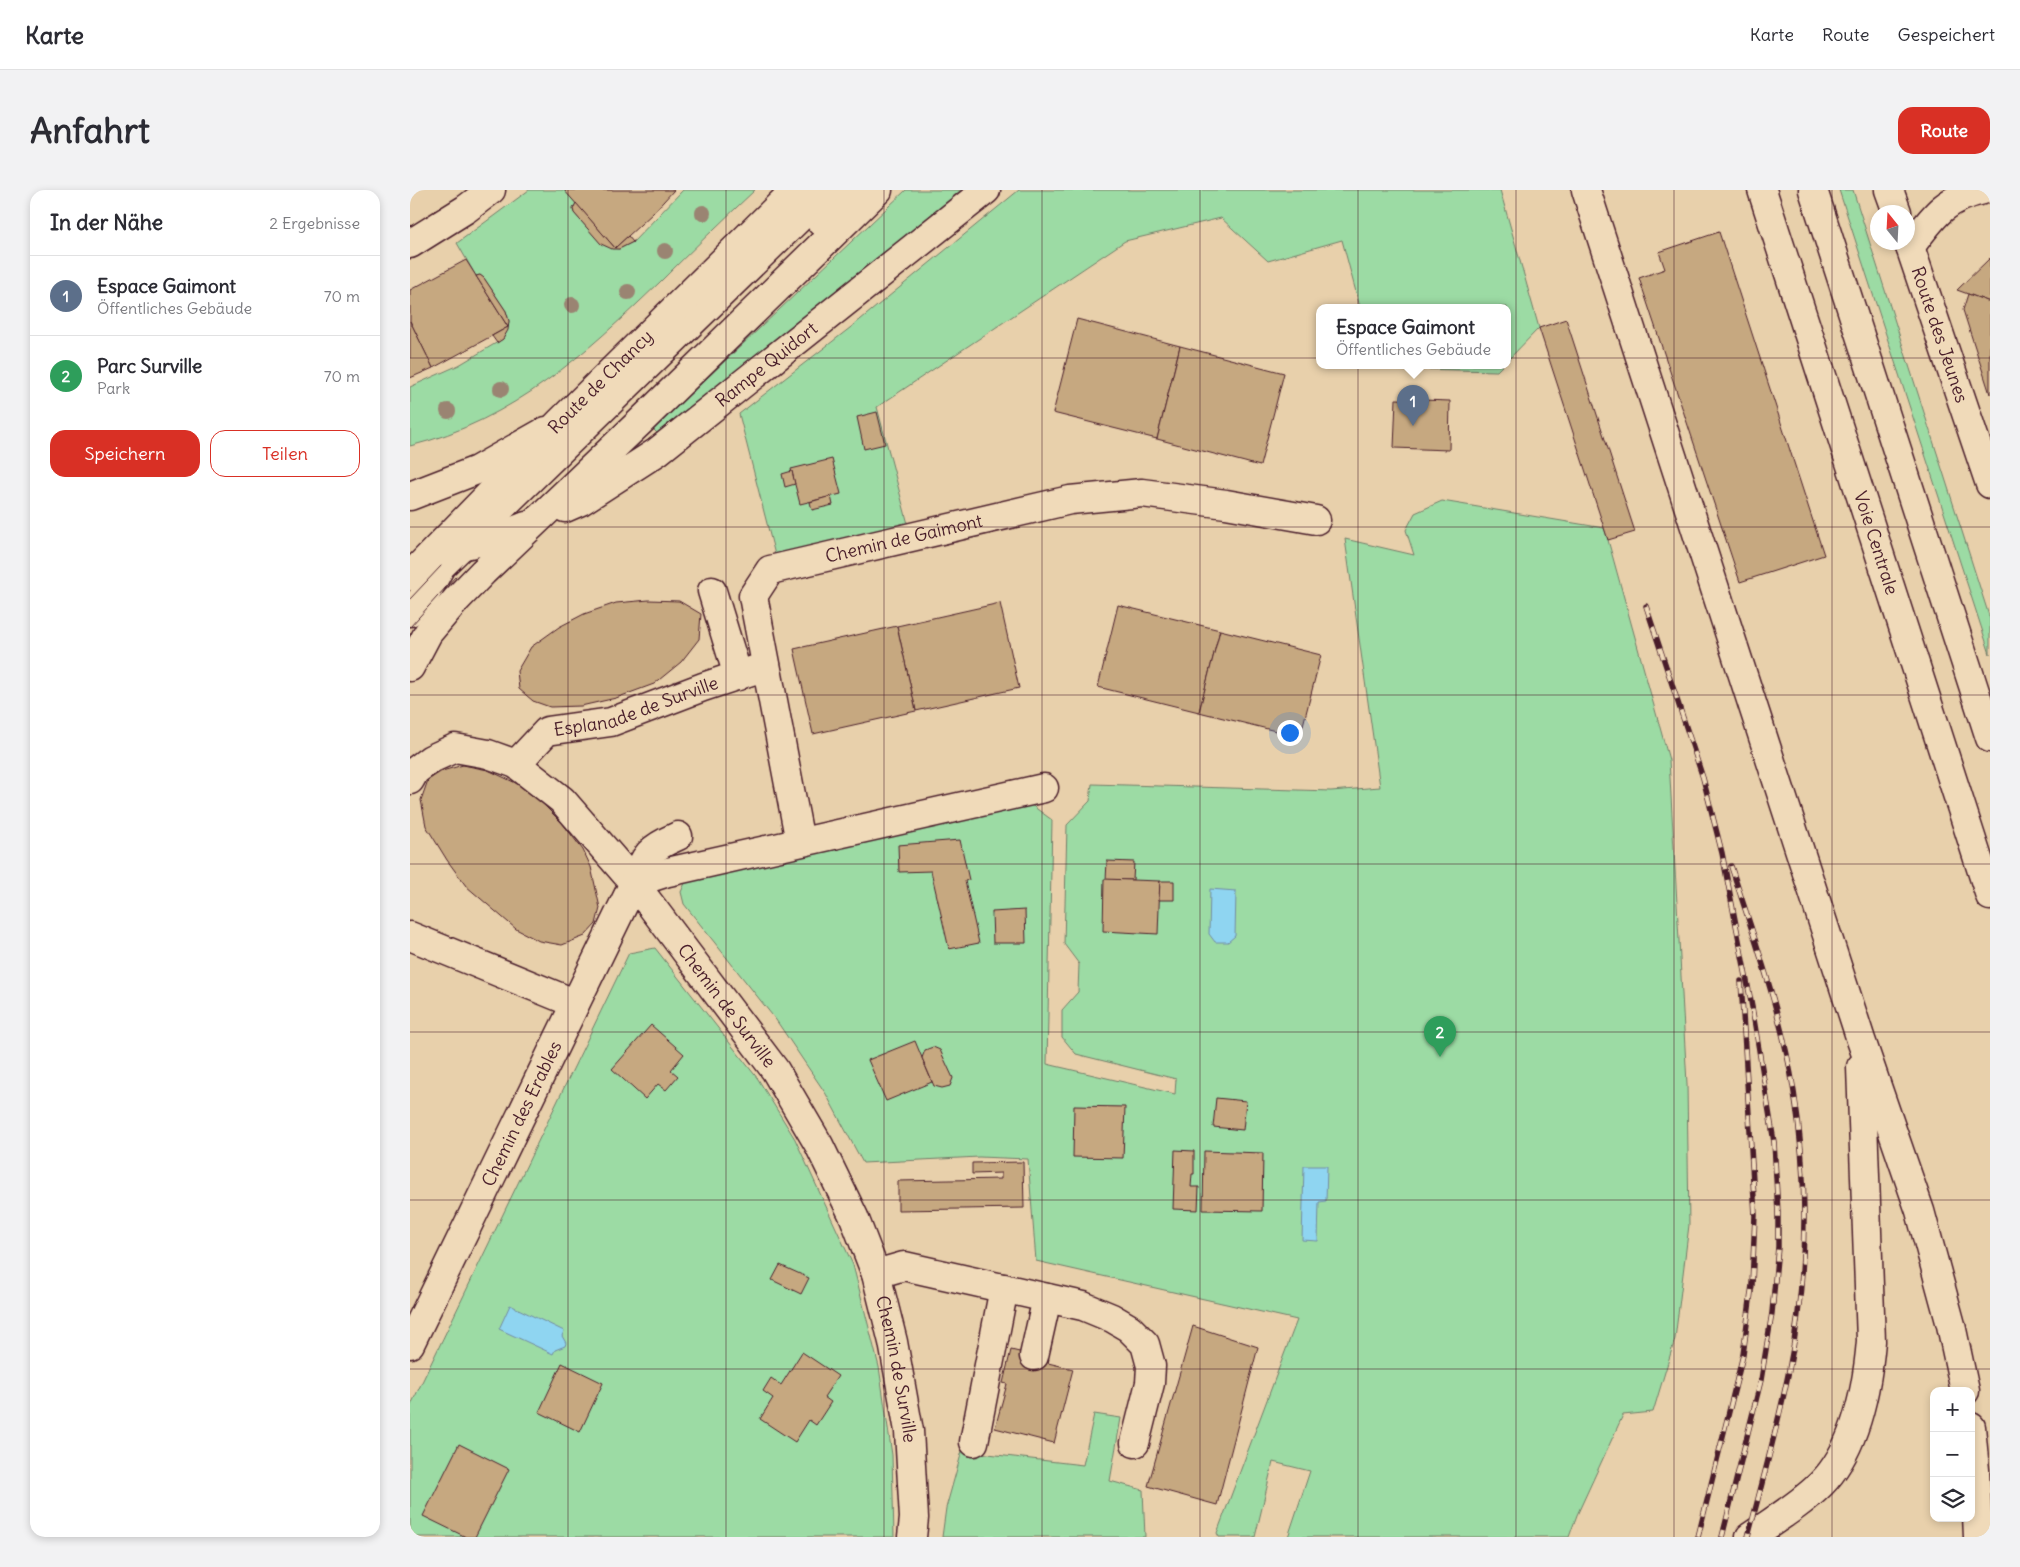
<!DOCTYPE html>
<html lang="de">
<meta charset="utf-8">
<style>
:root{--surface:#fff;--page:#f2f2f3;--text:#2b2b33;--muted:#7c7c81;--line:#e1e1e2;--accent:#d93025}
body{margin:0;font-family:Delius,sans-serif;background:var(--page);color:var(--text)}
.controls{position:absolute;right:15px;bottom:15px;display:grid;overflow:hidden;border-radius:10px;box-shadow:0 2px 8px #0003}
.controls button{width:45px;height:45px;display:grid;place-items:center;padding:0;border:0;border-bottom:1px solid var(--line);background:var(--surface);color:var(--text);font:25px sans-serif}
.compass{position:absolute;left:1460px;top:15px;width:45px;height:45px;border-radius:50%;background:var(--surface);box-shadow:0 2px 8px #0003;rotate:342deg}
.you{position:absolute;left:879px;top:542px;width:18px;height:18px;margin:-12px;border:4px solid #fff;border-radius:50%;background:#1a73e8;box-shadow:0 0 0 8px #1a73e833}
.badge{display:grid;place-items:center;width:32px;height:32px;border-radius:50%;background:var(--accent);color:#fff;font-size:16px;font-weight:700}
.pin{position:absolute;translate:-50% -41px;filter:drop-shadow(0 1px 2px #0008)}
.pin::after{content:'';position:absolute;top:26px;width:18px;height:15px;background:inherit;clip-path:polygon(0 0,100% 0,50% 100%)}
.popup{position:absolute;left:906px;top:114px;width:195px;height:65px;box-sizing:border-box;display:grid;place-content:center;border-radius:10px;background:var(--surface);filter:drop-shadow(0 1px 4px #0005);font-size:16px;white-space:nowrap;color:var(--muted)}
.popup b{font-size:19px;color:var(--text)}
.popup::after{content:'';position:absolute;left:50%;top:100%;margin-left:-10px;border:10px solid transparent;border-top-color:var(--surface)}
.list{margin:0;padding:0;list-style:none}
h2{display:flex;justify-content:space-between;align-items:center;height:65px;margin:0;padding:0 20px;font-size:21px}
h2 small{font-size:16px;font-weight:400;color:var(--muted)}
.list li{display:grid;grid-template-columns:32px 1fr auto;gap:15px;align-items:center;box-sizing:border-box;height:80px;padding:0 20px;border-top:1px solid var(--line)}
.list b{display:block;font-size:19px;white-space:nowrap}
.list p{margin:0;font-size:16px;white-space:nowrap;color:var(--muted)}
.list em{font-size:16px;font-style:normal;color:var(--muted)}
.actions{display:flex;gap:10px;padding:15px 20px}
.actions a{flex:1;padding:11px 0;border:1px solid var(--accent);border-radius:15px;text-align:center;font-size:18px;color:var(--accent)}
.actions .main{background:var(--accent);color:#fff}
.icon{flex:none;width:28px;height:28px;fill:none;stroke:currentColor;stroke-width:2;stroke-linecap:round;stroke-linejoin:round}
.map{position:relative;flex:none;width:1580px;height:1347px;overflow:hidden;border-radius:15px}
header{display:flex;align-items:center;gap:30px;box-sizing:border-box;height:70px;padding:0 25px;background:var(--surface);border-bottom:1px solid var(--line)}
header strong{font-size:24px}
nav{display:flex;gap:28px;margin-inline-start:auto;font-size:18px}
.intro{display:flex;align-items:center;justify-content:space-between;box-sizing:border-box;height:120px;padding:0 30px}
h1{margin:0;font-size:35px}
.button{padding:12px 22px;border-radius:15px;background:var(--accent);color:#fff;font-size:18px;font-weight:700}
main{display:flex;gap:30px;padding:0 30px}
aside{flex:1;background:var(--surface);border-radius:15px;box-shadow:0 2px 8px #0003}
.map>svg:first-child{display:block}
.green{fill:#9cdba4;stroke:#737d68}
.water{fill:#8fd5f1;stroke:#738ca2}
.building{fill:#c6a880;stroke:#4a1f2b}
.lines{fill:none;stroke-linecap:round;stroke-linejoin:round}
.minor-casing{stroke:#4a1f2b;stroke-width:31}
.major-casing{stroke:#4a1f2b;stroke-width:31}
.minor{stroke:#f0dab9;stroke-width:28}
.major{stroke:#f0dab9;stroke-width:28}
.tram{stroke:#4a1f2b;stroke-width:1}
.rail-casing{stroke:#4a1f2b;stroke-width:5.5}
.rail{stroke:#f0dab9;stroke-width:4;stroke-dasharray:11;stroke-linecap:butt}
.tree{fill:#9a8472}
.grid{fill:none;stroke:#4a1f2b;stroke-width:1;stroke-opacity:0.55}
.labels{text-anchor:middle;stroke-width:4;stroke-linejoin:round;paint-order:stroke}
.street-label{font-size:18px;fill:#4a1f2b;stroke:#f0dab9}
</style>
<header>
<strong>Karte</strong>
<nav><a>Karte</a><a>Route</a><a>Gespeichert</a></nav>
</header>
<div class="intro"><h1>Anfahrt</h1><a class="button">Route</a></div>
<main>
<aside>
<h2>In der Nähe<small>2 Ergebnisse</small></h2>
<ul class="list">
<li><span class="badge" style="background:#5c6f8a">1</span><div><b>Espace Gaimont</b><p>Öffentliches Gebäude</p></div><em>70 m</em></li>
<li><span class="badge" style="background:#2e9e5b">2</span><div><b>Parc Surville</b><p>Park</p></div><em>70 m</em></li>
</ul>
<div class="actions"><a class="main">Speichern</a><a>Teilen</a></div>
</aside>
<div class="map">
<svg width="1580" height="1347" viewBox="0 0 1580 1347">
<rect width="100%" height="100%" fill="#e8d0ab"/>
<filter id="ink" filterUnits="userSpaceOnUse"><feTurbulence type="fractalNoise" baseFrequency=".02" numOctaves="2"/><feDisplacementMap in="SourceGraphic" scale="10" xChannelSelector="R" yChannelSelector="G"/><feConvolveMatrix kernelMatrix="1 2 1 2 8 2 1 2 1" color-interpolation-filters="sRGB"/></filter>
<g filter="url(#ink)">
<g class="green">
<path d="M119,0H154L166,13L163,19L164,23L191,53L202,58L209,59L223,52L273,0H345C313,30 281,61 250,92C175,164 104,230 0,256V197L49,175L93,149L97,140L99,131L96,121L74,88L70,85L66,86L47,53Z"/>
<polygon points="496,0 551,0 383,138 247,243 243,239"/>
<polygon points="609,0 1090,0 1129,138 1097,171 1097,117 950,117 932,50 858,71 811,28 715,51 467,217 498,334 365,365 329,224 445,134"/>
<polygon points="1429,0 1443,0 1449,19 1580,429 1580,464"/>
<polygon points="965,175 1093,175 1087,181 966,178"/>
<polygon points="1032,311 1194,338 1198,350 1259,570 1277,894 1279,1035 1265,1149 1243,1222 1213,1225 1167,1325 1159,1347 878,1347 900,1281 863,1272 845,1347 809,1347 807,1343 887,1130 626,1071 618,969 569,967 453,973 416,904 366,830 274,714 271,702 276,691 616,611 642,630 637,874 765,904 766,889 666,864 652,847 652,820 668,802 669,774 654,754 657,635 680,611 682,594 921,601 970,597 935,349 1004,365 996,340 1005,323"/>
<polygon points="245,758 348,889 385,949 443,1075 469,1177 482,1265 484,1347 0,1347 0,1217 219,763"/>
<polygon points="684,1224 711,1228 700,1291 733,1300 735,1347 532,1347 536,1318 552,1261 673,1275"/>
</g>
<g class="water">
<polygon points="800,699 826,701 825,746 818,752 805,752 799,744"/>
<polygon points="894,976 917,976 916,1011 909,1012 908,1051 892,1050"/>
<polygon points="100,1115 154,1141 152,1146 156,1153 155,1156 145,1160 143,1164 89,1139"/>
</g>
<g class="building">
<polygon points="154,0 264,0 243,23 205,58"/>
<polygon points="166,13 205,58 218,46 223,52 209,59 202,59 191,54 164,23 163,19"/>
<polygon points="1309,42 1414,365 1330,392 1229,88 1255,79 1249,62"/>
<polygon points="1580,68 1580,112 1547,100"/>
<polygon points="56,70 98,137 23,178 0,131 0,100"/>
<polygon points="70,85 74,88 96,121 99,131 98,140 93,149 87,153 82,146 98,137 66,86"/>
<polygon points="1558,104 1580,112 1580,204 1553,120"/>
<polygon points="667,129 770,156 747,249 643,223"/>
<polygon points="1156,129 1225,342 1198,350 1129,138"/>
<polygon points="0,131 23,178 0,188"/>
<polygon points="770,156 874,183 850,276 747,249"/>
<polygon points="986,209 1040,211 1039,260 984,258"/>
<polygon points="467,222 475,254 454,259 447,227"/>
<polygon points="422,269 431,304 390,314 381,279"/>
<polygon points="382,281 385,294 375,297 372,284"/>
<polygon points="421,306 423,315 402,320 400,312"/>
<polygon points="239,410 269,411 291,424 289,449 271,472 244,494 206,508 171,516 140,517 123,511 109,499 107,481 121,457 149,437 174,424 206,413"/>
<polygon points="590,413 609,498 506,521 487,436"/>
<polygon points="708,415 810,440 789,522 688,497"/>
<polygon points="487,436 506,521 403,544 384,459"/>
<polygon points="810,440 911,465 890,547 789,522"/>
<polygon points="53,575 78,580 108,594 131,612 153,634 173,660 181,677 190,718 186,734 175,746 152,755 129,751 106,739 56,696 37,670 16,636 11,610 18,590 32,581"/>
<polygon points="550,650 559,690 555,691 569,753 539,759 521,681 489,682 488,655"/>
<polygon points="697,671 724,672 723,690 696,690"/>
<polygon points="694,689 750,691 748,744 693,741"/>
<polygon points="750,691 764,691 764,710 749,710"/>
<polygon points="615,720 616,753 583,753 582,722"/>
<polygon points="241,835 274,864 261,880 268,886 256,900 248,894 235,909 202,879"/>
<polygon points="505,851 522,892 476,911 458,870"/>
<polygon points="523,857 530,860 543,888 540,896 532,898 524,896 512,868 515,860"/>
<polygon points="806,908 836,911 833,940 803,937"/>
<polygon points="664,916 715,917 713,968 663,967"/>
<polygon points="765,960 784,961 784,984 782,984 781,997 789,997 788,1020 763,1019"/>
<polygon points="794,961 853,963 852,1021 793,1020"/>
<polygon points="613,972 614,1018 488,1020 488,991 591,989 591,983 562,984 562,973"/>
<polygon points="370,1075 399,1088 391,1104 362,1090"/>
<polygon points="783,1136 848,1157 807,1315 738,1296"/>
<polygon points="601,1160 639,1169 638,1173 663,1179 644,1253 585,1238 597,1194 593,1193"/>
<polygon points="392,1162 428,1186 414,1207 421,1212 406,1235 399,1230 385,1252 350,1229 363,1208 353,1201 361,1188 371,1195"/>
<polygon points="152,1173 193,1193 170,1242 129,1222"/>
<polygon points="49,1254 99,1279 65,1347 56,1347 13,1326"/>
</g>
<g class="lines">
<defs>
<g id="minor">
<polyline points="1176,0 1451,850 1510,1021 1541,1135 1555,1201"/>
<polyline points="1479,0 1487,22"/>
<polyline points="411,32 443,0"/>
<path id="s1" d="M1498,51L1580,294"/>
<polyline points="0,54 56,19 81,0"/>
<path d="M1500,57C1523,27 1533,9 1573,0"/>
<polyline points="0,306 67,280 136,241"/>
<polyline points="302,401 328,486"/>
<polyline points="0,422 15,405 31,376 418,0"/>
<path id="s2" d="M106,574L137,541L201,532L293,497L356,476"/>
<path id="s3" d="M0,590L5,581L21,569L45,558L78,564L106,574L152,610L224,693L365,880L409,955L444,1027L466,1084L483,1152L499,1241L504,1328L502,1347"/>
<path id="s4" d="M390,652L343,406L360,380L660,310L732,303L816,314L906,330"/>
<polyline points="224,693 258,682 634,598"/>
<polyline points="0,746 164,813"/>
<polyline points="466,1084 494,1076 673,1116 702,1128 719,1138 735,1154 741,1176 740,1193 725,1253"/>
<path id="s5" d="M0,1154L224,693C236,664 238,659 268,646"/>
<polyline points="624,1166 637,1108"/>
<polyline points="1561,1237 1565,1280 1568,1347"/>
<polyline points="564,1252 594,1098"/>
<path d="M1340,1347C1364,1330 1390,1315 1411,1294C1446,1259 1457,1198 1461,1151L1451,877"/>
</g>
<g id="major">
<path id="s6" d="M1352,0L1580,706"/>
<polyline points="1403,0 1580,548"/>
<path id="s7" d="M155,318L171,311L247,262L576,0"/>
<polyline points="26,361 83,349 116,336"/>
<path id="s8" d="M0,386L150,232L385,0"/>
<polyline points="0,477 18,443 46,410 73,382 230,232 468,0"/>
</g>
</defs>
<use href="#minor" class="minor-casing"/>
<use href="#major" class="major-casing"/>
<use href="#minor" class="minor"/>
<use href="#major" class="major"/>
<g class="tram">
<polyline points="0,409 31,376"/>
<polyline points="0,437 46,386"/>
</g>
<defs>
<g id="rail">
<polyline points="1236,416 1293,588 1312,663 1342,817 1364,952 1368,1023 1368,1057 1362,1123 1351,1190 1312,1347"/>
<path d="M1321,676C1345,750 1372,825 1384,902C1399,996 1397,1092 1378,1185C1367,1239 1352,1293 1338,1347"/>
<polyline points="1288,1347 1333,1165 1342,1095 1345,1025 1331,791"/>
</g>
</defs>
<use href="#rail" class="rail-casing"/>
<use href="#rail" class="rail"/>
</g>
<g class="tree">
<circle cx="293" cy="23" r="8"/>
<circle cx="255" cy="61" r="8"/>
<circle cx="218" cy="102" r="8"/>
<circle cx="162" cy="115" r="8"/>
<circle cx="91" cy="199" r="8"/>
<circle cx="38" cy="221" r="8"/>
</g>
</g>
<path class="grid" d="M158,0V1347M316,0V1347M474,0V1347M632,0V1347M790,0V1347M948,0V1347M1106,0V1347M1264,0V1347M1422,0V1347M0,168H1580M0,337H1580M0,505H1580M0,674H1580M0,842H1580M0,1010H1580M0,1179H1580"/>
<g class="labels">
<g class="street-label">
<text dy="6" stroke="none"><textPath href="#s1" startOffset="99">Route des Jeunes</textPath></text>
<text dy="6" stroke="none"><textPath href="#s7" startOffset="248">Rampe Quidort</textPath></text>
<text dy="6" stroke="none"><textPath href="#s8" startOffset="272">Route de Chancy</textPath></text>
<text dy="6" stroke="none"><textPath href="#s4" startOffset="419">Chemin de Gaimont</textPath></text>
<text dy="6" stroke="none"><textPath href="#s6" startOffset="371">Voie Centrale</textPath></text>
<text dy="6" stroke="none"><textPath href="#s2" startOffset="138">Esplanade de Surville</textPath></text>
<text dy="6" stroke="none"><textPath href="#s3" startOffset="442">Chemin de Surville</textPath></text>
<text dy="6" stroke="none"><textPath href="#s5" startOffset="256">Chemin des Erables</textPath></text>
<text dy="6" stroke="none"><textPath href="#s3" startOffset="848">Chemin de Surville</textPath></text>
</g>
</g>
</svg>
<div class="controls">
<button>+</button>
<button>−</button>
<button><svg class="icon" aria-label="layers" viewBox="0 0 24 24"><path d="M12 4l9 5-9 5-9-5zM3 14l9 5 9-5"/></svg></button>
</div>
<svg class="compass" viewBox="-18 -18 36 36"><path d="M0-13l5 13h-10z" fill="#e53935"/><path d="M0 13l5-13h-10z" fill="#7c7c81"/></svg>
<div class="you"></div>
<div class="pin badge" style="left:1003px;top:236px;background:#5c6f8a">1</div>
<div class="popup"><b>Espace Gaimont</b>Öffentliches Gebäude</div>
<div class="pin badge" style="left:1030px;top:867px;background:#2e9e5b">2</div>
</div>
</main>
